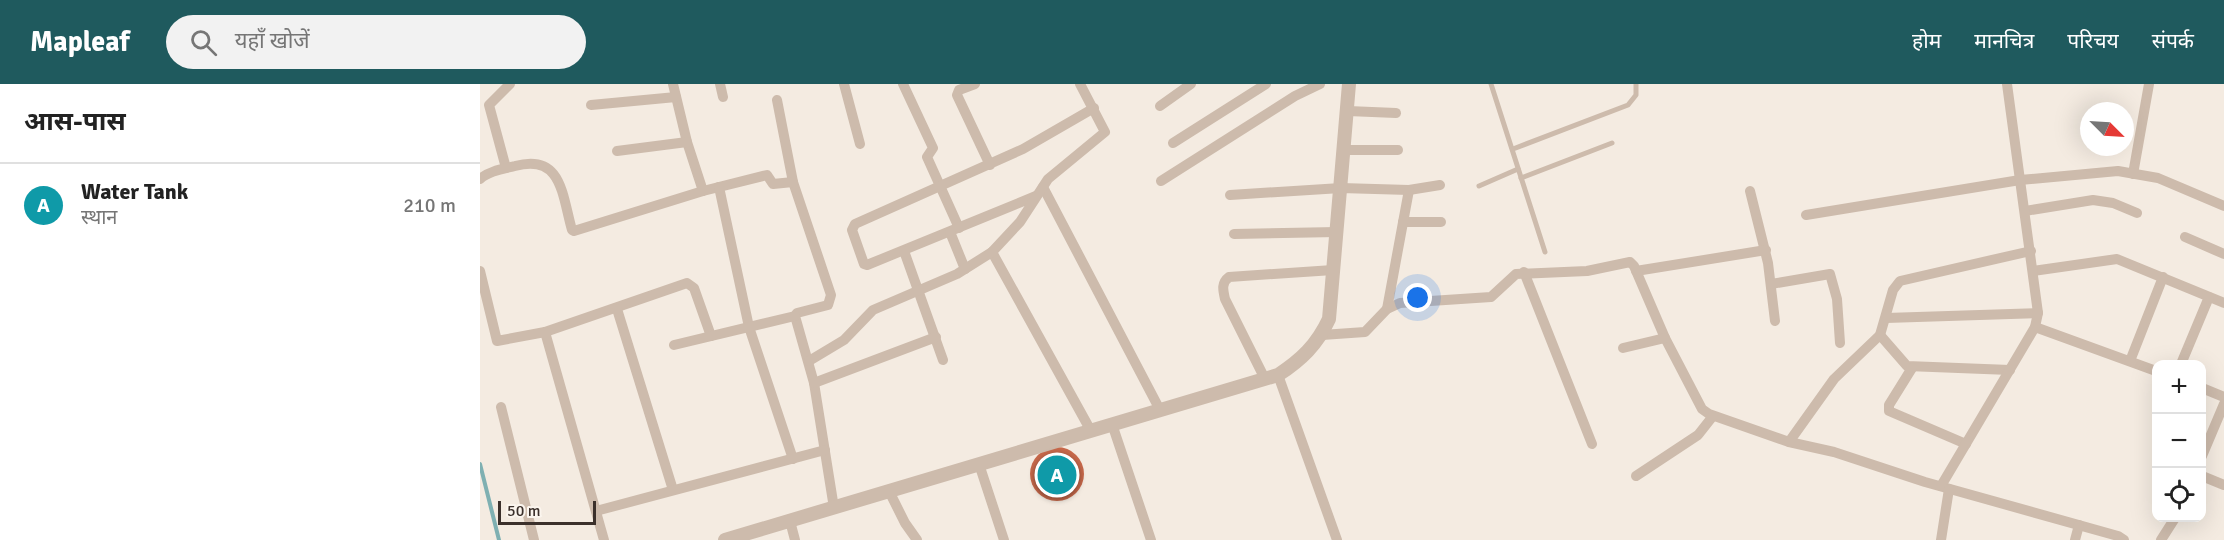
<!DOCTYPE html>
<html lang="hi">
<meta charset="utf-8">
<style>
:root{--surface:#fff;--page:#f2f2f2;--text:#222;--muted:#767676;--line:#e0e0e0;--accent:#1f5a5e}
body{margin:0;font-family:Signika,"Noto Sans Devanagari",sans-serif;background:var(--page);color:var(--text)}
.controls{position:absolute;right:18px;bottom:18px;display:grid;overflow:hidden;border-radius:12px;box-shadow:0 6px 24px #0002}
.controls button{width:54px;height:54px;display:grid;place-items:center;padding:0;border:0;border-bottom:2px solid var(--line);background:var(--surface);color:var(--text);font:30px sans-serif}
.compass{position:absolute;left:1600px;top:18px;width:54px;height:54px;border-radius:50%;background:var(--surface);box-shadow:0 6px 24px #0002;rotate:114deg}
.scale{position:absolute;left:18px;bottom:15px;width:98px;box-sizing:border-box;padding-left:6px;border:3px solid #3b302b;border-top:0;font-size:16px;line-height:21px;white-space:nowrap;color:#3b302b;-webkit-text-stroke:4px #fbf5ee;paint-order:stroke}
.you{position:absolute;left:938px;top:214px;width:21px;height:21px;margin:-15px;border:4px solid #fff;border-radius:50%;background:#1a73e8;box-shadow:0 0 0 9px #1a73e833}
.badge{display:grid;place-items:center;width:39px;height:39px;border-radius:50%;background:var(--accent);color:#fff;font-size:20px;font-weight:700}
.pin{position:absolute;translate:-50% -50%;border:3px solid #fff;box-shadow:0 2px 6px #0006}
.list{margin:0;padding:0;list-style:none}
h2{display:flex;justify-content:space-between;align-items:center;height:78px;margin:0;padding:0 24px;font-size:26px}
h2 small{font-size:20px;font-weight:400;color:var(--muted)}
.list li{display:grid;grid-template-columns:39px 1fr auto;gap:18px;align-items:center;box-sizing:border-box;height:84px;padding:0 24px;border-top:2px solid var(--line)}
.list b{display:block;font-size:22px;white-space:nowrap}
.list p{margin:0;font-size:20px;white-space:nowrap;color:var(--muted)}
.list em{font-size:20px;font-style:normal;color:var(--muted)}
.icon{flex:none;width:33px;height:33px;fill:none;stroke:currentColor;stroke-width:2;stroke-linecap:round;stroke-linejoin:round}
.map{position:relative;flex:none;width:1744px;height:456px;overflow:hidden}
header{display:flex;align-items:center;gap:36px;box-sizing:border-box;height:84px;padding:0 30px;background:var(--accent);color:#fff}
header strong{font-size:28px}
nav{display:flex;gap:33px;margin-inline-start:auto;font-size:21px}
.search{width:420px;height:54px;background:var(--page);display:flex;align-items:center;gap:15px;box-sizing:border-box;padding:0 21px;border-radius:33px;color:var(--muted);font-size:22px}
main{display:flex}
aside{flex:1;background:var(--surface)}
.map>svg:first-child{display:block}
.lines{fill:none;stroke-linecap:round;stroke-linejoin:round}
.stream{stroke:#7fb0b2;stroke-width:4}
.building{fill:#c8694b}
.service{stroke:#cdbbac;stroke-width:5}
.minor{stroke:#cdbbac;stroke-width:10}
.tertiary{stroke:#cdbbac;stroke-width:14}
</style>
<header>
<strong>Mapleaf</strong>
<div class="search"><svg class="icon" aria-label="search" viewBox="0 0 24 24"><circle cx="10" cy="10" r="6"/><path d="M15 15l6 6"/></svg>यहाँ खोजें</div>
<nav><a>होम</a><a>मानचित्र</a><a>परिचय</a><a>संपर्क</a></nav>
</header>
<main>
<aside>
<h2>आस-पास<small></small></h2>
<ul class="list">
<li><span class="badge" style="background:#0f9aa8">A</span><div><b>Water Tank</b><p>स्थान</p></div><em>210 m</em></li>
</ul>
</aside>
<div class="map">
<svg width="1744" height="456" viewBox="0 0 1744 456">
<rect width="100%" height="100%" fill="#f4ebe1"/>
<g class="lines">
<polyline class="stream" points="0,380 19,456"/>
</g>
<circle class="building" cx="577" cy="390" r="27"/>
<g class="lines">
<g class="service">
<polyline points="1011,0 1065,168"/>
<polyline points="1033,65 1148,21 1156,11 1156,0"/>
<polyline points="1041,94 1132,59"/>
<polyline points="999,102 1038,85"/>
</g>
<g class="minor">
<polyline points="193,0 207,58 223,107"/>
<polyline points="240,0 243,13"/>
<polyline points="364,0 380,60"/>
<polyline points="423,0 453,64 447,73 479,144"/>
<polyline points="495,0 479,6 477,11 510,81"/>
<polyline points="297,16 313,98 351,211 348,221 317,229 315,232 334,299 354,424"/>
<polyline points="111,21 196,13"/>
<polyline points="680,22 711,0"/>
<polyline points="868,27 916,29"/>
<polyline points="693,59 786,0"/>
<polyline points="864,66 918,66"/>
<polyline points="137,67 207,58"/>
<polyline points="26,84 9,21 30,0"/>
<polyline points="1653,90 1669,0"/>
<path d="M0,95C9,87 23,85 35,82C82,69 82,111 92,146L94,147L223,107L287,91L293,100L313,98"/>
<polyline points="681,97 815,12 840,0"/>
<polyline points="239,103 269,243 313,375"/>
<polyline points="563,103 680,326"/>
<polyline points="1270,107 1288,179 1295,237"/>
<polyline points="750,111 861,104 929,106 960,101"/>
<polyline points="556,112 387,181 384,180 372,146 375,140 543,65 614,24"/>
<polyline points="1545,127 1613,116 1633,119 1657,129"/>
<polyline points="1326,131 1540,96 1638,87 1678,94 1744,122"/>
<polyline points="923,138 961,138"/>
<polyline points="470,148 485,185"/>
<polyline points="754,150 857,148"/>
<polyline points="1705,153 1744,170"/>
<polyline points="424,167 463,276"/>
<polyline points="512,168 611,347"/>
<polyline points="0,187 17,257 65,248 207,199 214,204 231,252"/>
<polyline points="1156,187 1286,166"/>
<polyline points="1553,187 1637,175 1744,219"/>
<polyline points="1044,188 1112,360"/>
<polyline points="1291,200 1350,190 1357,215 1360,259"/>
<polyline points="137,225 193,406"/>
<polyline points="907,225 929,106"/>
<polyline points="1406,234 1558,229"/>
<polyline points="1555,243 1676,287"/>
<polyline points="65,248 124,456"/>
<polyline points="842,251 885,248 907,225 920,219 1011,213 1036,190 1107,187 1150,178 1154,182 1185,254 1222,325 1229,330 1309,358 1354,368 1445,398 1638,452 1644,456"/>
<polyline points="1400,251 1427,282 1530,286"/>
<polyline points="194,261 315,232"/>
<polyline points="1143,264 1185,254"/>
<polyline points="329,277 364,256 393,226 477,190 512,168 540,138 568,95 625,48 600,0"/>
<polyline points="1650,277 1683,193"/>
<polyline points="1701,280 1729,213"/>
<polyline points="1432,284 1409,321 1409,327 1486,360"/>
<polyline points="798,291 857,456"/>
<path d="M785,295L745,215C743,206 741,199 749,193L853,186"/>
<polyline points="334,299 456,253"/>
<polyline points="1722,304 1744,313"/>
<polyline points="21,323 54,456"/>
<polyline points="632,340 671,456"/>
<polyline points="1309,358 1354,295 1400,251 1413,206 1420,197 1551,167"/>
<polyline points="1722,372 1744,320"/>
<polyline points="499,380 524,456"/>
<polyline points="1156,392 1218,351 1233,332"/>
<polyline points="1722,392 1744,401"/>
<polyline points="1461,402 1555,243 1558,229 1527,0"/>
<polyline points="409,407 425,439 437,456"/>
<polyline points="116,427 345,366"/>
<polyline points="310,437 315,456"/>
<polyline points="1461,456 1469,405"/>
<polyline points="1595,456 1599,441"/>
<polyline points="1681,456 1695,434"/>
</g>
<path class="tertiary" d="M245,456L798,291C821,276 837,261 849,235L869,0"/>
</g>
</svg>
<div class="controls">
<button>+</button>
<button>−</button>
<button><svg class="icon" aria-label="locate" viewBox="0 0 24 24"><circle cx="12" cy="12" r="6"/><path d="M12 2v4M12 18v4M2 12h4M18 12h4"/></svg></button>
</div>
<svg class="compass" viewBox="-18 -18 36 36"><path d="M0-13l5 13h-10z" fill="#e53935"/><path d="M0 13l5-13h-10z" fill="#767676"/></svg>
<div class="scale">50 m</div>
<div class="you"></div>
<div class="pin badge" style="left:577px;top:391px;background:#0f9aa8">A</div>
</div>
</main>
